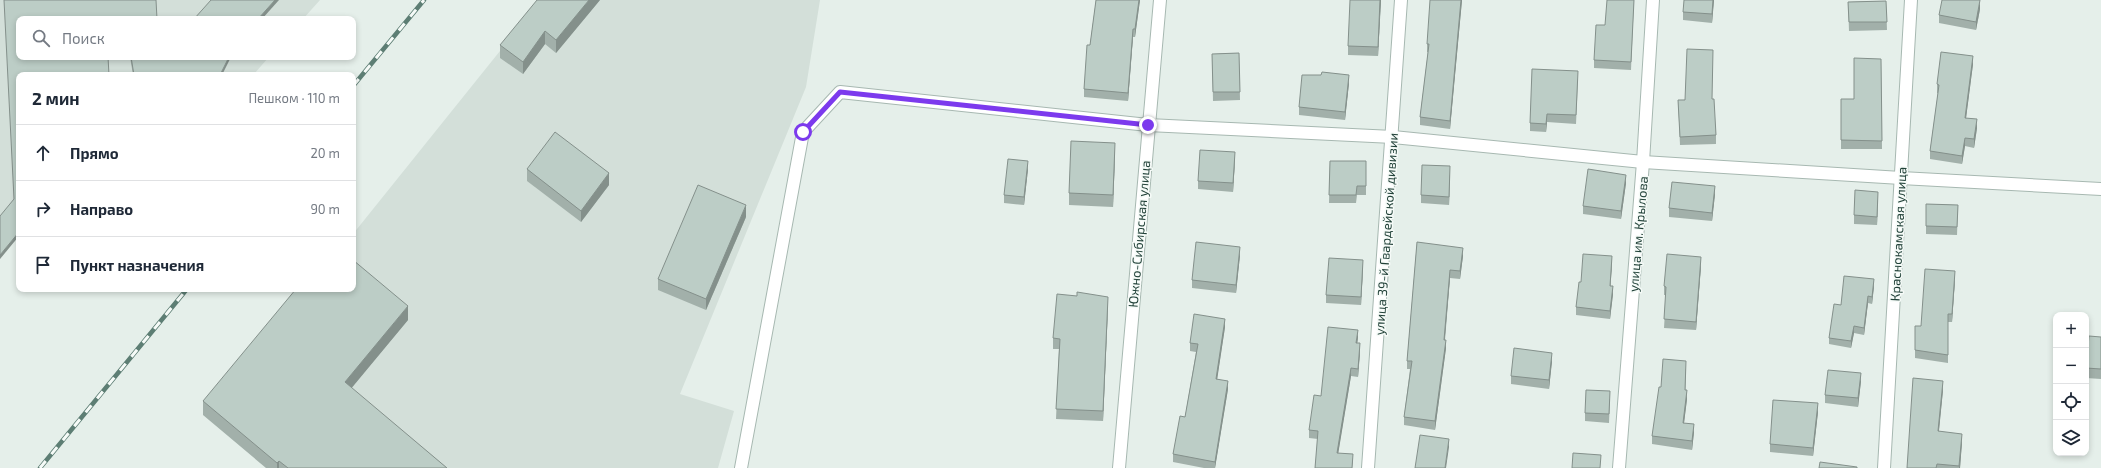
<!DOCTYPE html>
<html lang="ru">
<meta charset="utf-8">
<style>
:root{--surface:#fff;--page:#f6f6f7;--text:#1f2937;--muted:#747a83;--line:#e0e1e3}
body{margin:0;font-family:"Exo 2",sans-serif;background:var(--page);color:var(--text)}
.controls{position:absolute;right:12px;bottom:12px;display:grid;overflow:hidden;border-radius:8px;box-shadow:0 2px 6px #0003}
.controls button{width:36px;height:36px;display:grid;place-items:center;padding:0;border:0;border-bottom:1px solid var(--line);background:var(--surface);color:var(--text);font:20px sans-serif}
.stop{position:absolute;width:12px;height:12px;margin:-9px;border:3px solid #7c3aed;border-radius:50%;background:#fff}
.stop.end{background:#7c3aed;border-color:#fff;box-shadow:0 1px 4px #0008}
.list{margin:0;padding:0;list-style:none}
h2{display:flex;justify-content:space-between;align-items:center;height:52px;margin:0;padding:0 16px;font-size:17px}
h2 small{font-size:13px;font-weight:400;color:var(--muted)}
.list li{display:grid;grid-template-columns:26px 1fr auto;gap:12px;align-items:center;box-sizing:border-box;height:56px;padding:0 16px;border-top:1px solid var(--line)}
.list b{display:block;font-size:15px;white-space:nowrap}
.list em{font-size:13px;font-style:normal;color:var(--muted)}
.icon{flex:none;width:22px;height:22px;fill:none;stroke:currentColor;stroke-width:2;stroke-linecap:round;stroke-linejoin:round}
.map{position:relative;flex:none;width:2101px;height:468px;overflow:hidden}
.search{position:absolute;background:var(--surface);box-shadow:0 2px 6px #0003;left:16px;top:16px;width:340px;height:44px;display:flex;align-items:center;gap:10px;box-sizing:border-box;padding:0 14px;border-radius:8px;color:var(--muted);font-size:15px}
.panel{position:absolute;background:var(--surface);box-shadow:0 2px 6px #0003;left:16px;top:72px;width:340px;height:220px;border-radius:8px}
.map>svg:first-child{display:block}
.built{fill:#d3dfd9}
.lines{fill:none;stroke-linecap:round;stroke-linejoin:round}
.minor-casing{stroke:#a7b8b1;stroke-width:14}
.minor{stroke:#fff;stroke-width:12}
.rail-casing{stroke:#5d7e74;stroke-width:4.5}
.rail{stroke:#f6fbf8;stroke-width:3;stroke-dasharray:9;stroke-linecap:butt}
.wall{fill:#a2b0aa}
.shaded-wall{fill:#84908b}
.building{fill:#bccdc6;stroke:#84908b}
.route{stroke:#7c3aed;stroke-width:5}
.labels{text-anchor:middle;stroke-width:3;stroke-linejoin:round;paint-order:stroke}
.street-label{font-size:13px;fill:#224239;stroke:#f6fbf8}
</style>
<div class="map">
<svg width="2101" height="468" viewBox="0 0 2101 468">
<rect width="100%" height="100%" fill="#e5efea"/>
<g class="built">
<polygon points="0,0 320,0 303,19 19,19 19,57 269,57 253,75 19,75 19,236 0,259"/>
<polygon points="541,0 820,0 806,87 680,394 734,411 718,468 266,468 353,289 353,234"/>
</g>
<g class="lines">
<defs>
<g id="minor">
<polyline points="741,468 803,132 840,92 1148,125 1393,137 1643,162 1901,178 2101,189"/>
<polyline points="1119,468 1160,0"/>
<polyline points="1368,468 1401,0"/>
<polyline points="1619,468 1643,162 1653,0"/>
<polyline points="1884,468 1911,0"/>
</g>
</defs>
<use href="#minor" class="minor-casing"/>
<use href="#minor" class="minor"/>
<defs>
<g id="rail">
<polyline points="353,86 424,0"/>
<polyline points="40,468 187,289"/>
</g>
</defs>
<use href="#rail" class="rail-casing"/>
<use href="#rail" class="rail"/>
</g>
<g class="wall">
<polygon points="600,0 556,53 545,44 523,74 500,58 500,45"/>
<polygon points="1096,0 1140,0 1135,37 1133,37 1128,101 1084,97 1084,89"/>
<polygon points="1381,0 1378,56 1348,55 1348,46"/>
<polygon points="1462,0 1450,129 1420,125 1420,117 1428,52 1427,52 1427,44"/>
<polygon points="1634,0 1631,70 1594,68 1594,60 1605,25"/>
<polygon points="1714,0 1712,23 1683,20 1683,12"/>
<polygon points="1886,1 1887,30 1849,31 1848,2"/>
<polygon points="1980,9 1976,30 1939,23 1939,15"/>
<polygon points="1239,53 1240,100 1213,101 1212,54"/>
<polygon points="130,57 159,57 159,59 222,75 133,75"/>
<polygon points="1881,59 1882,149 1841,149 1841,99 1854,99"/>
<polygon points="1973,64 1966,118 1977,128 1974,148 1965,146 1962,164 1930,159 1930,151 1938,93 1937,93 1937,84"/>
<polygon points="1578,79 1576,124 1547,122 1546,132 1530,131 1530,123"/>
<polygon points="1349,83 1345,120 1299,115 1299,107"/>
<polygon points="1712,99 1716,135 1716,144 1680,145 1678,100"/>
<polygon points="1115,155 1113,207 1069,205 1069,193"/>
<polygon points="1235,160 1233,192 1198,189 1198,181"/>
<polygon points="1330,161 1366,161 1366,195 1357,195 1356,203 1329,203"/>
<polygon points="527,169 609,185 581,222 527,181"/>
<polygon points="1028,169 1024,205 1004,203 1004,195"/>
<polygon points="1450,175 1449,205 1421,203 1421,195"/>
<polygon points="1626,183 1621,219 1583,214 1583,206"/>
<polygon points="1715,194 1712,221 1669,217 1669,208"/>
<polygon points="1878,200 1877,225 1854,224 1854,215"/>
<polygon points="1926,204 1958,205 1957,235 1926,234"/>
<polygon points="746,217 706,310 658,290 658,279"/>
<polygon points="1417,242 1463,256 1460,279 1450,278 1445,340 1446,348 1435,430 1404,425 1404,417 1410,369 1407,369 1407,361"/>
<polygon points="1240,255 1236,293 1192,288 1192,280"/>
<polygon points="1612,264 1610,286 1613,294 1610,319 1576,315 1576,307 1581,282"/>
<polygon points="1701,266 1696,330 1664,328 1666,295 1664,295 1664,286"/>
<polygon points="1363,268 1361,305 1326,303 1326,295"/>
<polygon points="1955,280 1952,322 1948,322 1948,363 1915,358 1915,326 1921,326"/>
<polygon points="1874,286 1872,304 1868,303 1864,335 1854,333 1851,348 1829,344 1829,338 1841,305"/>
<polygon points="1077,296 1108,307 1103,421 1056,419 1059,349 1053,349 1053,338"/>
<polygon points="408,320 351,388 447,468 266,468 203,415 203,401"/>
<polygon points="1225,327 1217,379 1228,389 1215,468 1204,468 1173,462 1173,454 1185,417 1196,352 1190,351 1190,343"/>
<polygon points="2101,337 2101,379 2086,378 2086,366"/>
<polygon points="1358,338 1357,343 1360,352 1358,377 1351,376 1338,453 1353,462 1352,468 1315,468 1318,439 1309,438 1309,430 1321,396"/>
<polygon points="1552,361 1549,389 1511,384 1511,376"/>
<polygon points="1686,369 1685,390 1687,399 1684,423 1694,432 1692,450 1652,444 1652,436 1661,387"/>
<polygon points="1861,381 1858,407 1825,403 1825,395"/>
<polygon points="1943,390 1939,431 1962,442 1960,468 1907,468"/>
<polygon points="1610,399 1609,423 1585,421 1585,413"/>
<polygon points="1818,412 1813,456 1770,452 1770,444"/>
</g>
<g class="shaded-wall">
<polygon points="275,0 279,0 262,19 258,19"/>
<polygon points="589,0 600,0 556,53 556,40"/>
<polygon points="1139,0 1140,0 1135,37 1135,29"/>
<polygon points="1380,0 1381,0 1378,56 1378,47"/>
<polygon points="1461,0 1462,0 1450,129 1450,121"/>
<polygon points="1713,0 1714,0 1712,23 1712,14"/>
<polygon points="1980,0 1980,9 1976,30 1976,22"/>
<polygon points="1133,29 1133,37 1128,101 1128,93"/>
<polygon points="545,31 545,44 523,74 523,62"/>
<polygon points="1973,56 1973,64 1965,126 1965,118"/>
<polygon points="229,57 231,57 222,75 220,75"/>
<polygon points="1349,75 1349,83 1345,120 1345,112"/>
<polygon points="1547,114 1547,122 1546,132 1546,124"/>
<polygon points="1977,119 1977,128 1974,148 1974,139"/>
<polygon points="1965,138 1965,146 1962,164 1962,156"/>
<polygon points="1115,143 1115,155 1113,207 1113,195"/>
<polygon points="1235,152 1235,160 1233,192 1233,183"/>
<polygon points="1028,161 1028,169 1024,205 1024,197"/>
<polygon points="1450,166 1450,175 1449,205 1449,197"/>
<polygon points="609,173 609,185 581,222 581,211"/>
<polygon points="1626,175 1626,183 1621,219 1621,211"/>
<polygon points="1715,186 1715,194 1712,221 1712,213"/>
<polygon points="1878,192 1878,200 1877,225 1877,217"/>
<polygon points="746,205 746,217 706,310 706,299"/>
<polygon points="19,232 19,236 0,259 0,255"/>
<polygon points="1240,247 1240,255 1236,293 1236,285"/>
<polygon points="1463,248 1463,256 1460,279 1460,271"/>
<polygon points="1612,256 1612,264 1610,294 1610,286"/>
<polygon points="1701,257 1701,266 1696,330 1696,322"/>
<polygon points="1363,260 1363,268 1361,305 1361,297"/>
<polygon points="1450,270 1450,278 1444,348 1444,340"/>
<polygon points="1955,271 1955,280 1952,322 1952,314"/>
<polygon points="1874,279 1874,286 1872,304 1872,297"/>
<polygon points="1613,286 1613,294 1610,319 1610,311"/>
<polygon points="1868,296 1868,303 1864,335 1864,328"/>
<polygon points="1108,297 1108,307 1103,421 1103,411"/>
<polygon points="408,306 408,320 345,396 345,382"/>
<polygon points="1225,319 1225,327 1216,387 1216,379"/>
<polygon points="1854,326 1854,333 1851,348 1851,341"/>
<polygon points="1358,330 1358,338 1356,352 1356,343"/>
<polygon points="1446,340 1446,348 1435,430 1435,421"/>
<polygon points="1360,343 1360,352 1358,377 1358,369"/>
<polygon points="1552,353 1552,361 1549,389 1549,380"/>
<polygon points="1686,361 1686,369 1685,398 1685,390"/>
<polygon points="1351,368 1351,376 1337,461 1337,453"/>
<polygon points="1861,373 1861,381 1858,407 1858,398"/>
<polygon points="1228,381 1228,389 1215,468 1215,462"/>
<polygon points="1943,381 1943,390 1938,439 1938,431"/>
<polygon points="1687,390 1687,399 1683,431 1683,423"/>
<polygon points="1818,403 1818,412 1813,456 1813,448"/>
<polygon points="1694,424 1694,432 1692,450 1692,441"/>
<polygon points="1962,434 1962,442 1960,468 1959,468"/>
<polygon points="1449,439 1449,447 1446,468 1445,468"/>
<polygon points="279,461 279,468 277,468 277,463"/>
</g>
<g class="building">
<polygon points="4,0 156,0 157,19 19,19 19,57 108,57 109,75 19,75 19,232 0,255 0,216 14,199"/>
<polygon points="211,0 275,0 258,19 194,19"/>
<polygon points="537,0 589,0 556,40 545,31 523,62 500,45"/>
<polygon points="1096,0 1139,0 1135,29 1133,29 1128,93 1084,89 1087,45 1090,45"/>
<polygon points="1350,0 1380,0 1378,47 1348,46"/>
<polygon points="1430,0 1461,0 1450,121 1420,117 1429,44 1427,44"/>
<polygon points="1607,0 1634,0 1631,62 1594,60 1596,25 1605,25"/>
<polygon points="1684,0 1713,0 1712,14 1683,12"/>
<polygon points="1942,0 1980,0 1976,22 1939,15"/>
<polygon points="1886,1 1887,22 1849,22 1848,2"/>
<polygon points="1687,49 1713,50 1712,99 1714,99 1716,135 1680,137 1678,100 1685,100"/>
<polygon points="1941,52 1973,56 1965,118 1977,119 1974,139 1965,138 1962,156 1930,151 1939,85 1937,84"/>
<polygon points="1239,53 1240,92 1213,92 1212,54"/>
<polygon points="131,57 159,57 159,59 161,57 229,57 220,75 134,75"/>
<polygon points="1854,58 1881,59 1882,141 1841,140 1841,99 1854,99"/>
<polygon points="1532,69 1578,71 1576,115 1547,114 1546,124 1530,123"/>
<polygon points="1322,72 1349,75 1345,112 1299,107 1302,75 1321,75"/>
<polygon points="555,132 609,173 581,211 527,169"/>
<polygon points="1071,141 1115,143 1113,195 1069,193"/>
<polygon points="1200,150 1235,152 1233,183 1198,181"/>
<polygon points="1008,159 1028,161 1024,197 1004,195"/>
<polygon points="1330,161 1366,161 1366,186 1357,186 1356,195 1329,195"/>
<polygon points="1422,165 1450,166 1449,197 1421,195"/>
<polygon points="1588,169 1626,175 1621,211 1583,206"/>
<polygon points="1672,182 1715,186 1712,213 1669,208"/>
<polygon points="698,185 746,205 706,299 658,279"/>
<polygon points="1855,190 1878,192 1877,217 1854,215"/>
<polygon points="1926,204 1958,205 1957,227 1926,226"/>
<polygon points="1196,242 1240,247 1236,285 1192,280"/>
<polygon points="1417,242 1463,248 1460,271 1450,270 1444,340 1446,340 1435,421 1404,417 1412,361 1407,361"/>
<polygon points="1583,254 1612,256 1610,286 1613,286 1610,311 1576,307 1579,282 1581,282"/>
<polygon points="1667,254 1701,257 1696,322 1664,319 1666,287 1664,286"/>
<polygon points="1329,258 1363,260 1361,297 1326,295"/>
<polygon points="353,260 408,306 345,382 447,468 288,468 279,461 277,463 203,401 296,289 353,289"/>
<polygon points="1925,269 1955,271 1952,314 1948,314 1948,355 1915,350 1915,326 1921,326"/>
<polygon points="1844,276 1874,279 1872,297 1868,296 1864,328 1854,326 1851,341 1829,338 1834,304 1841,305"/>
<polygon points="1077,292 1108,297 1103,411 1056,409 1060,339 1053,338 1057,294 1077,296"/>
<polygon points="1194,314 1225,319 1216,379 1228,381 1215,462 1173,454 1180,416 1185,417 1198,344 1190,343"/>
<polygon points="1328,327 1358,330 1356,343 1360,343 1358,369 1351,368 1337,453 1353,454 1352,468 1315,468 1318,431 1309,430 1314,395 1321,396"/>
<polygon points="2089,336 2101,337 2101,369 2086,368"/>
<polygon points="1514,348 1552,353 1549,380 1511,376"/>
<polygon points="1663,359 1686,361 1685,390 1687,390 1683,423 1694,424 1692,441 1652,436 1659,387 1661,387"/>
<polygon points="1828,370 1861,373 1858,398 1825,395"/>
<polygon points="1913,378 1943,381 1938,431 1962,434 1959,466 1937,464 1936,468 1907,468"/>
<polygon points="1586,390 1610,391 1609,414 1585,413"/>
<polygon points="1773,400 1818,403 1813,448 1770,444"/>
<polygon points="1420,435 1449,439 1445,468 1415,468"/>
<polygon points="1573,453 1601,455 1600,468 1572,468"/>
<polygon points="1820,462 1857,467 1857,468 1819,468"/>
</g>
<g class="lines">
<polyline class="route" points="803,132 840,92 1148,125"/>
</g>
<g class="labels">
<g class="street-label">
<text transform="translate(1139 234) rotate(-85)" y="5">Южно-Сибирская улица</text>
<text transform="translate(1386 234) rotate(-86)" y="5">улица 39-й Гвардейской дивизии</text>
<text transform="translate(1638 234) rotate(-85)" y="5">улица им. Крылова</text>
<text transform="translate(1898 234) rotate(-87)" y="5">Краснокамская улица</text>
</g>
</g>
</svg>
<div class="controls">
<button>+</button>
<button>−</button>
<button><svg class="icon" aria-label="locate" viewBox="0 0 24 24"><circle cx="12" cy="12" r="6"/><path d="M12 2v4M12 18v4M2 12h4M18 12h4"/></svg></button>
<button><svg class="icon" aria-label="layers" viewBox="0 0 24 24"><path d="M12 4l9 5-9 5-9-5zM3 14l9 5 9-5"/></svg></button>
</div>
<div class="stop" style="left:803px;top:132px"></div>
<div class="stop end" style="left:1148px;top:125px"></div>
<div class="search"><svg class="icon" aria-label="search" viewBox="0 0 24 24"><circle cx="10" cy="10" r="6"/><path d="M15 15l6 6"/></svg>Поиск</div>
<section class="panel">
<h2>2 мин<small>Пешком · 110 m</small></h2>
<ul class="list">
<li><svg class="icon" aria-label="ahead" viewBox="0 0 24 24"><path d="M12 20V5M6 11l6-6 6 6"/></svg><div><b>Прямо</b></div><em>20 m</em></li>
<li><svg class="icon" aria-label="right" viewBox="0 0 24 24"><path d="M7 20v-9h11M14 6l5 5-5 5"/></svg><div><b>Направо</b></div><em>90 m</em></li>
<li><svg class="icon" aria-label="arrive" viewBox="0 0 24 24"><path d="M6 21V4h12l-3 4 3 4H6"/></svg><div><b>Пункт назначения</b></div></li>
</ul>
</section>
</div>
